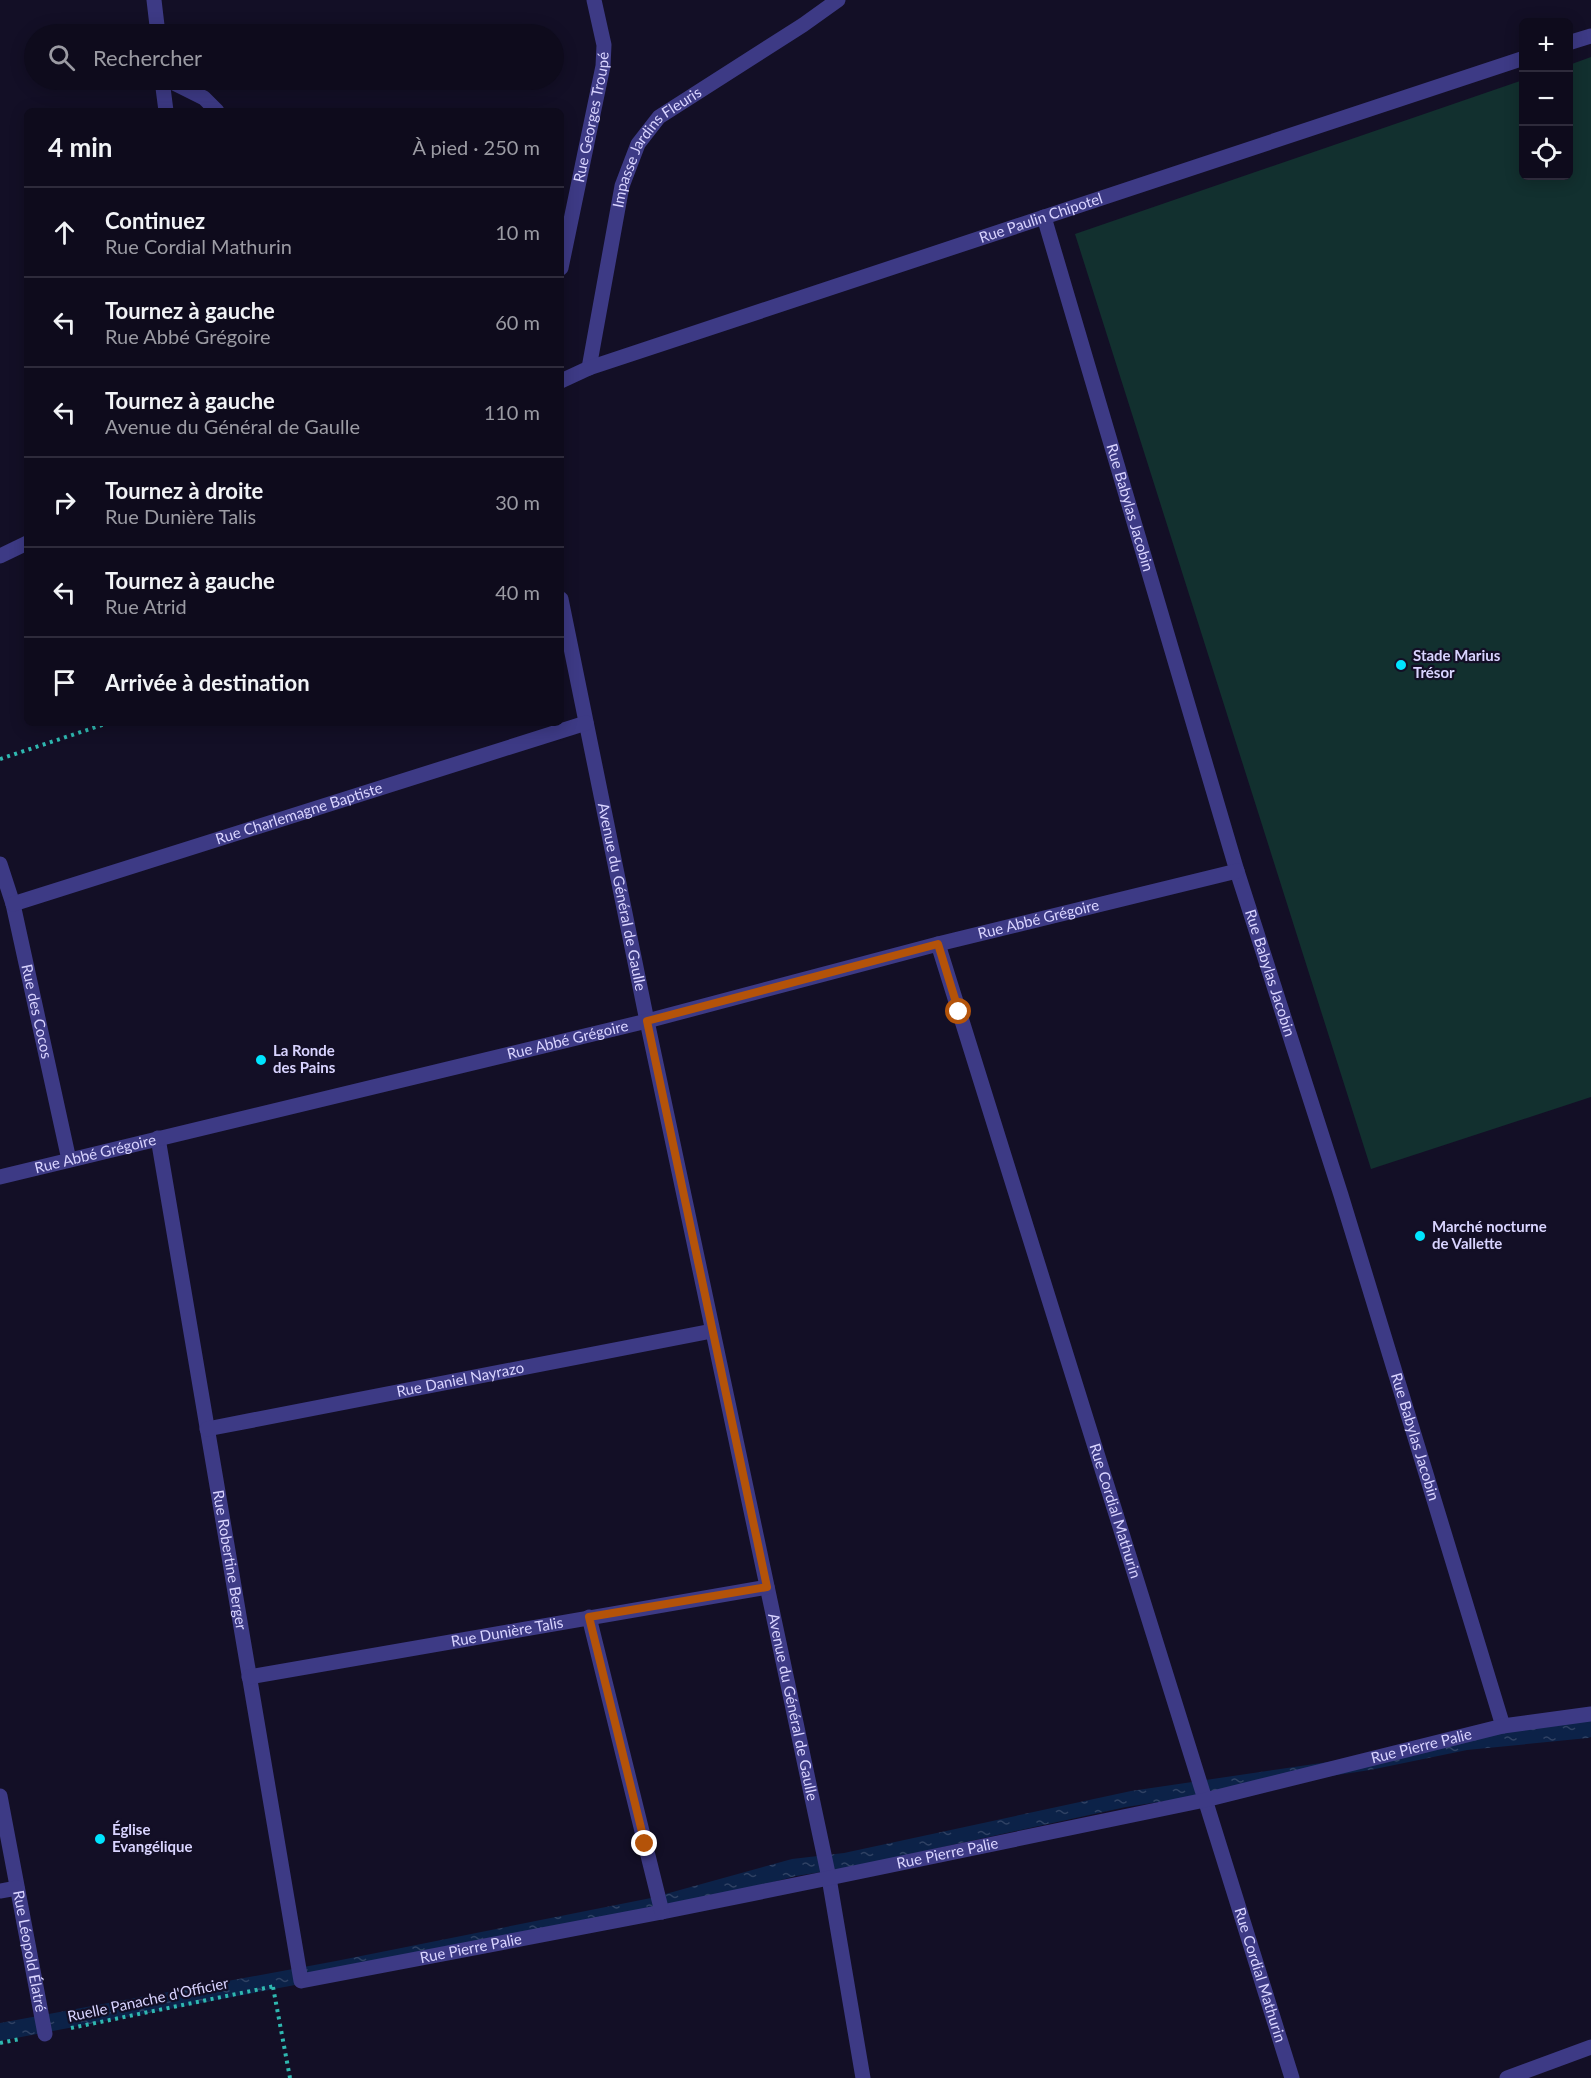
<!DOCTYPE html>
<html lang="fr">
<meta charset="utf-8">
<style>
:root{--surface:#0e0b1c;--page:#171425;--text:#f1f3f6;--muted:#9b9ba3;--line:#2e2b3b}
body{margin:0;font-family:Lato,sans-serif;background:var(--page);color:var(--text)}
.controls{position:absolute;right:18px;top:18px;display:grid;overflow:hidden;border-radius:9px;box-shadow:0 3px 15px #0003}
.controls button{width:54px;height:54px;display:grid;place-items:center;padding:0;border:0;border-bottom:2px solid var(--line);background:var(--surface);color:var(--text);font:30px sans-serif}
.stop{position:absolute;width:18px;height:18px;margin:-14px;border:4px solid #b45309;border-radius:50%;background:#fff}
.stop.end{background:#b45309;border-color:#fff;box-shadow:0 2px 6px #0008}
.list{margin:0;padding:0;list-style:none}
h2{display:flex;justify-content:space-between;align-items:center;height:78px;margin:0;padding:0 24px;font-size:26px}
h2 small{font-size:20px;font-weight:400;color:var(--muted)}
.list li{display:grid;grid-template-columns:39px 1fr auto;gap:18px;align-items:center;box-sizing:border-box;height:90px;padding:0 24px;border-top:2px solid var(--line)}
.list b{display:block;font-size:22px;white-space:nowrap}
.list p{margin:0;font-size:20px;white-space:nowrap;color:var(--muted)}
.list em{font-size:20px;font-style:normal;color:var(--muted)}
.icon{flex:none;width:33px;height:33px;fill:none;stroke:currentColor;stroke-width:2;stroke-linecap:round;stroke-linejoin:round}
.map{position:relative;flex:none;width:1591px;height:2078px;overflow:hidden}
.search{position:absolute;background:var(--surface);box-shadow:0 3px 15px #0003;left:24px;top:24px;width:540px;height:66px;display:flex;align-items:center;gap:15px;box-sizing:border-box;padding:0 21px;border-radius:33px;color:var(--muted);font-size:22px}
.panel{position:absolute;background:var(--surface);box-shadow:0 3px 15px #0003;left:24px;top:108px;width:540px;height:618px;border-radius:9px}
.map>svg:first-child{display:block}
.green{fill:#12302f}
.water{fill:url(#water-ripples)}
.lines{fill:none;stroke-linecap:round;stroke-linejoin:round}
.path{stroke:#2fb8b0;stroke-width:4;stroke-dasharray:3 4.5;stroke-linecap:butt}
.minor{stroke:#3d3a85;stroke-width:15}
.route{stroke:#b45309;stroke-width:8}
.poi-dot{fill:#00e5ff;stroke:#130f26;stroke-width:2}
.labels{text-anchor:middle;stroke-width:4.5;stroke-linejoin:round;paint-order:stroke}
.street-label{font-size:15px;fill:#d9d4ff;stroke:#130f26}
.poi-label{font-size:15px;font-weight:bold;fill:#d9d4ff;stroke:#130f26;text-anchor:start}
</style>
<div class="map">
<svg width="1591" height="2078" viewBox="0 0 1591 2078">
<defs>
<pattern id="water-ripples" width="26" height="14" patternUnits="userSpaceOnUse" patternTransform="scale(1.5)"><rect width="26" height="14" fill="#0c2248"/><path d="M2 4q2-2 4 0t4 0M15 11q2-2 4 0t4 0" fill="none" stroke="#2f4163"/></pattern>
</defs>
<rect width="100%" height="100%" fill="#130f26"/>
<polygon class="green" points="1591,57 1591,1097 1371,1169 1075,234 1523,80 1524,176 1568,176 1569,65"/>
<polygon class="water" points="1591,1720 1591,1737 1588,1738 1467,1750 1370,1770 1126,1807 847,1868 796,1876 739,1891 295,1985 0,2041 0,2023 336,1961 651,1898 792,1859 844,1853 1131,1791 1335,1761 1431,1741"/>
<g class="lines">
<g class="path">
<polyline points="0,759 108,723"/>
<polyline points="273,1987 290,2078"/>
<polyline points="71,2028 275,1986"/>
<polyline points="0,2043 20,2039"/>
</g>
<g class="minor">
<polyline points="154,0 158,34"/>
<polyline points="1568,43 1591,36"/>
<polyline points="162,80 166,111"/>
<polyline points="168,80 204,98 217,111"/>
<path id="s1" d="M1044,217L1237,871L1341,1195L1503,1726"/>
<path id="s2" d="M561,268L603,66L604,45L594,0"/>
<path id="s3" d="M589,368L622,186L638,144L659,117L803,25L838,0"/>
<path id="s4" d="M561,381L589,368L1524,58"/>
<polyline points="0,556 27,543"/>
<path id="s5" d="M561,599L647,1021L829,1878L863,2078"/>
<path id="s6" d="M0,864L13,904L69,1160"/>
<path id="s7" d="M13,904L586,723"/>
<path id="s8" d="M938,944L1292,2078"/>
<path id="s9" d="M158,1138L301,1981L662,1912L829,1878L1205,1800L1503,1726L1591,1714"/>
<path id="s10" d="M0,1177L647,1021L938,944L1237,871"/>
<path id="s11" d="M207,1429L712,1331"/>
<polyline points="589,1617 662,1912"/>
<path id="s12" d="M249,1677L767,1587"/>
<path id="s13" d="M0,1796L45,2034"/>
<polyline points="0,1891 17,1888"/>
<polyline points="1507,2078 1591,2047"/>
</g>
</g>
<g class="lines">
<polyline class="route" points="645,1844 589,1617 767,1587 647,1021 938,944 959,1012"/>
</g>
<g class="poi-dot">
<circle cx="1401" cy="665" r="6"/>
<circle cx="261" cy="1060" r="6"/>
<circle cx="1420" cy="1236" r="6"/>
<circle cx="100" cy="1839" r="6"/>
</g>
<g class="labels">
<g class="street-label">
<text dy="5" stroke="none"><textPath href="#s2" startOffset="154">Rue Georges Troupé</textPath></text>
<text dy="5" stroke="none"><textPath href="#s3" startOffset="238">Impasse Jardins Fleuris</textPath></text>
<text dy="5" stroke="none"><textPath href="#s4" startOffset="507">Rue Paulin Chipotel</textPath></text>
<text dy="5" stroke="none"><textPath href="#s1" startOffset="303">Rue Babylas Jacobin</textPath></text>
<text dy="5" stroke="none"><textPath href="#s7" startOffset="300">Rue Charlemagne Baptiste</textPath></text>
<text dy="5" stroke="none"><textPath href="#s5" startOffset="304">Avenue du Général de Gaulle</textPath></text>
<text dy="5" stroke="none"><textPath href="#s10" startOffset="1070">Rue Abbé Grégoire</textPath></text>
<text dy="5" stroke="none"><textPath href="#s1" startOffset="789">Rue Babylas Jacobin</textPath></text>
<text dy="5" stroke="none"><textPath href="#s6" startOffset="152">Rue des Cocos</textPath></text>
<text dy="5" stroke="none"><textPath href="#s10" startOffset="584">Rue Abbé Grégoire</textPath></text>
<text dy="5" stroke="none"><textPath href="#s10" startOffset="98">Rue Abbé Grégoire</textPath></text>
<text dy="5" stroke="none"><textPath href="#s11" startOffset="258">Rue Daniel Nayrazo</textPath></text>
<text dy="5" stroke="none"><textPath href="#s1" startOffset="1275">Rue Babylas Jacobin</textPath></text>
<text dy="5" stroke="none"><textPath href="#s8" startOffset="594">Rue Cordial Mathurin</textPath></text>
<text dy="5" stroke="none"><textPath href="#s9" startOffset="428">Rue Robertine Berger</textPath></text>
<text dy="5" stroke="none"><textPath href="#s12" startOffset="262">Rue Dunière Talis</textPath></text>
<text dy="5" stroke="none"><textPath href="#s5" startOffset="1132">Avenue du Général de Gaulle</textPath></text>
<text dy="5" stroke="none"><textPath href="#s9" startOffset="2000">Rue Pierre Palie</textPath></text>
<text dy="5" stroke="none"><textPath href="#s9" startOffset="1514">Rue Pierre Palie</textPath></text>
<text dy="5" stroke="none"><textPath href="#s9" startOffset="1028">Rue Pierre Palie</textPath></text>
<text dy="5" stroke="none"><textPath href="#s13" startOffset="158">Rue Léopold Élatré</textPath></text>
<text dy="5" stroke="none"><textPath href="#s8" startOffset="1080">Rue Cordial Mathurin</textPath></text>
<text transform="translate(148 2000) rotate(-12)" y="5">Ruelle Panache d'Officier</text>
</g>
<g class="poi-label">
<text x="1413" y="661">Stade Marius<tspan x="1413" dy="17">Trésor</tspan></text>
<text x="273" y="1056">La Ronde<tspan x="273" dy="17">des Pains</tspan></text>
<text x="1432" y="1232">Marché nocturne<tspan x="1432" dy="17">de Vallette</tspan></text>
<text x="112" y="1835">Église<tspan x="112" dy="17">Evangélique</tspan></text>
</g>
</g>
</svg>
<div class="controls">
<button>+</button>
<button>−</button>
<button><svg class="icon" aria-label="locate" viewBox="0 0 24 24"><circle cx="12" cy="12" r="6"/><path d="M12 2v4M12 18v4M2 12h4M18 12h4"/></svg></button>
</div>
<div class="stop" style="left:959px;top:1012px"></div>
<div class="stop end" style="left:645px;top:1844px"></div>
<div class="search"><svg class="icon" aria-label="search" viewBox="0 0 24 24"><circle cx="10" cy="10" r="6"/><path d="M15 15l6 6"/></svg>Rechercher</div>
<section class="panel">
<h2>4 min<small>À pied · 250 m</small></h2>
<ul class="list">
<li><svg class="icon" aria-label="ahead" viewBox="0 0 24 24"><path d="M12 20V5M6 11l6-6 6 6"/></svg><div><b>Continuez</b><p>Rue Cordial Mathurin</p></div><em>10 m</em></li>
<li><svg class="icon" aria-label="left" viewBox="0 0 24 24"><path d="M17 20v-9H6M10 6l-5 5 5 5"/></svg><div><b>Tournez à gauche</b><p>Rue Abbé Grégoire</p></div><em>60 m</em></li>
<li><svg class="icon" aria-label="left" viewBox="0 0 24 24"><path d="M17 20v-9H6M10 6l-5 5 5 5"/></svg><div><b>Tournez à gauche</b><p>Avenue du Général de Gaulle</p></div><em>110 m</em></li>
<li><svg class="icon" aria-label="right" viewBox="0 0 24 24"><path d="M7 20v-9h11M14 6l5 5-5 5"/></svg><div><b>Tournez à droite</b><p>Rue Dunière Talis</p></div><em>30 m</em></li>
<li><svg class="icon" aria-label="left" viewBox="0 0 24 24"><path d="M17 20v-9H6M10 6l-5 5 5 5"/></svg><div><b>Tournez à gauche</b><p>Rue Atrid</p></div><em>40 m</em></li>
<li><svg class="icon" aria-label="arrive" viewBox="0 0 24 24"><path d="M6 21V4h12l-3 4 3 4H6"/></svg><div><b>Arrivée à destination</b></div></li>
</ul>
</section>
</div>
